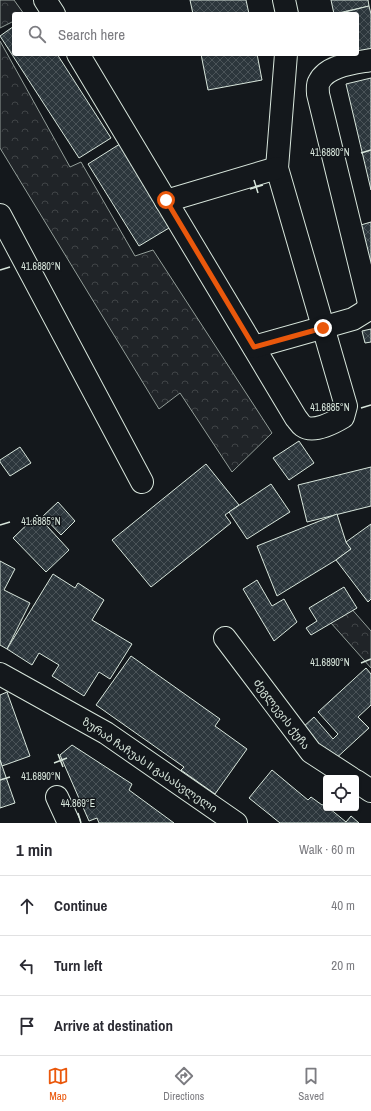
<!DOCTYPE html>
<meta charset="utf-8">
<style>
:root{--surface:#fff;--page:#f2f2f3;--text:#2b2b33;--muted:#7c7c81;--line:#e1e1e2;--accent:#ea580c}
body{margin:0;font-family:"Archivo Narrow","Noto Sans Georgian",sans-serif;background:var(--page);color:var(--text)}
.controls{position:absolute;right:12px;bottom:12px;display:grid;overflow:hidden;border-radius:4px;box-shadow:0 1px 3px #0004}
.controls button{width:36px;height:36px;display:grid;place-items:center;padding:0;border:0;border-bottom:1px solid var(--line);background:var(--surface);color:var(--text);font:20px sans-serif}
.stop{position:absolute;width:12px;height:12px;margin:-9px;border:3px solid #ea580c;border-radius:50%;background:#fff}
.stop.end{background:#ea580c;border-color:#fff;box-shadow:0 1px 4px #0008}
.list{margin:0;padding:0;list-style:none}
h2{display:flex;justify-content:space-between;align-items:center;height:52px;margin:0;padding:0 16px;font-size:17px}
h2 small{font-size:13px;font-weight:400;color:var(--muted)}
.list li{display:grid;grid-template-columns:26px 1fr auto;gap:12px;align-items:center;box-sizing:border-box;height:60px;padding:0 16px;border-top:1px solid var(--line)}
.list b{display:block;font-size:15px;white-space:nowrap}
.list em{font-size:13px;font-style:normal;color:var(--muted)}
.icon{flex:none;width:22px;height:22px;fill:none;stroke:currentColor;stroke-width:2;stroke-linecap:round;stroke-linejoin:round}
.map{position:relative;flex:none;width:371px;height:823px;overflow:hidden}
.search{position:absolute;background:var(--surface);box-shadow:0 1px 3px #0004;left:12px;right:12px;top:12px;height:44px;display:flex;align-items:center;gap:10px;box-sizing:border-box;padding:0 14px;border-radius:4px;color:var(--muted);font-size:15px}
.sheet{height:232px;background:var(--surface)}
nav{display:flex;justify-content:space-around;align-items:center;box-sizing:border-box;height:56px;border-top:1px solid var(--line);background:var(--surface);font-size:11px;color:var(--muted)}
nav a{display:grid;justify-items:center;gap:2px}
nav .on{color:var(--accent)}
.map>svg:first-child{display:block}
.forest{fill:url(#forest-crowns);stroke:#939e99}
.building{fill:url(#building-cross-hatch);stroke:#d8e6dc}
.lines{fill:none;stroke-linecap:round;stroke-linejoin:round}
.minor-casing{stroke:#d8e6dc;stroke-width:24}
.minor{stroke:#14181c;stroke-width:22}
.route{stroke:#ea580c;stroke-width:5}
.ticks{fill:none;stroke:#d8e6dc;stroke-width:1.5}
.labels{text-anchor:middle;stroke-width:3;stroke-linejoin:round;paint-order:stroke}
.street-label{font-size:11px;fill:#d8e6dc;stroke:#14181c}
.ticks-label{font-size:10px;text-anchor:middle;fill:#d8e6dc;stroke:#14181c;stroke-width:3;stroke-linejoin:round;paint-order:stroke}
</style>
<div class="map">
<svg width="371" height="823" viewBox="0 0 371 823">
<defs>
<pattern id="forest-crowns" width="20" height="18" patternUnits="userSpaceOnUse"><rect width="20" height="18" fill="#202428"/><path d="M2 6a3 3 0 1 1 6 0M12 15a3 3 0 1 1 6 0" fill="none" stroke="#404447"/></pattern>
<pattern id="building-cross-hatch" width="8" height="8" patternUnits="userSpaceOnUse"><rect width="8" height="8" fill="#2c363c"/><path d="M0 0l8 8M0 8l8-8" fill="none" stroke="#4a5358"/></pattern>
</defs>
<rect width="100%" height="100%" fill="#14181c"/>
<g class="forest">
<polygon points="0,0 14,0 24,14 14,14 14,21 0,28"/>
<polygon points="0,41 70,167 81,162 135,256 153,250 272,433 232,472 180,393 159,409 0,148"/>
<polygon points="349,606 371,631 371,668 331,623"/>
</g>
<g class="building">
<polygon points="190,0 246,0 249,14 193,14"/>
<polygon points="331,0 368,0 369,6 334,14"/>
<polygon points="369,6 371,14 371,54 357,54 357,14 337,14"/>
<polygon points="14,26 14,54 57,54 111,138 79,158 0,36"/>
<polygon points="201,54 257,54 262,80 208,90"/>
<polygon points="371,78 371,190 346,84"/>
<polygon points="123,142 174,225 139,246 88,164"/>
<polygon points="371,222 371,301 354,227"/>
<polygon points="371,329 371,342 365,343 362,331"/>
<polygon points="299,441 314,463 289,480 273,458"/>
<polygon points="20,447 31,463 10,476 0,462 0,460"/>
<polygon points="206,464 239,505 225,515 231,523 151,587 112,540"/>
<polygon points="371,467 371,506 307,522 298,485"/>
<polygon points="271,484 290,512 247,539 229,512"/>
<polygon points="58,502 75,521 61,535 43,516"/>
<polygon points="337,514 346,542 351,549 336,560 277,596 257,546"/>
<polygon points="37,515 69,550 46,572 13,538"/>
<polygon points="371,524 371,599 368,602 336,560 351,549 346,542"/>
<polygon points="0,561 15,569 4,590 30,603 7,649 0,645"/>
<polygon points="53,574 75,588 78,583 104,600 92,620 132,644 110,679 99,672 84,696 52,676 59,665 39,653 32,665 7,649"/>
<polygon points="257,580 272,606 284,599 297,622 274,641 243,589"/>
<polygon points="344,587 357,608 311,635 306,628 317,621 309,608"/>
<polygon points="131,656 220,719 215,726 247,749 215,794 181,770 184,767 96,705"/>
<polygon points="366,668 371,674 371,705 358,717 369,728 332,762 301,729 314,717 333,739 338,734 318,712"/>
<polygon points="7,692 30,756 2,766 0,760 0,695"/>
<polygon points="72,745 132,784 129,790 174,823 99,823 97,818 89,821 60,755"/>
<polygon points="0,760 15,803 0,808"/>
<polygon points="272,770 308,800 311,797 322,805 324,804 326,805 326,808 329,808 346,822 351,816 359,823 280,823 249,798"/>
</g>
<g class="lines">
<defs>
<g id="minor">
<polyline points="45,0 54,14"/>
<polyline points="284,0 287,14"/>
<path d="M78,54L296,418C298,420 300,424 303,426C313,433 333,423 343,417L346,406L277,168L286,54"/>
<polyline points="166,201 277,168"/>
<polyline points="0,215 142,482"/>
<path d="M254,347L353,319L366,311L369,303L318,94C318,91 317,85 319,82C327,65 355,63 371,60"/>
<polyline points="225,638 311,752 351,778"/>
<polyline points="0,674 106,733 236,823"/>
<polyline points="356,781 371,791"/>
<polyline points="57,797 69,823"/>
</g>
</defs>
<use href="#minor" class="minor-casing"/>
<use href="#minor" class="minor"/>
</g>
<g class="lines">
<polyline class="route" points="166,200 254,347 323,328"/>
</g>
<path class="ticks" d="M361,153L371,150M254,180L258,193M250,189L263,185M0,270L10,267M361,408L371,405M0,525L10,522M361,663L371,659M58,754L63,767M54,763L67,758M0,780L10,777M78,813L81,823"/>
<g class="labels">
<g class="street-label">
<text transform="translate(282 714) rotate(53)" y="4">ძეგლევის ქუჩა</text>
<text transform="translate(150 765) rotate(34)" y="4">ზურაბ ჩაჩუას II გასასვლელი</text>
</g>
</g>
<g class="ticks-label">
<text x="330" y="156">41.6880°N</text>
<text x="41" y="270">41.6880°N</text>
<text x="330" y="411">41.6885°N</text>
<text x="41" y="525">41.6885°N</text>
<text x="330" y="666">41.6890°N</text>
<text x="41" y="780">41.6890°N</text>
<text x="78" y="807">44.869°E</text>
</g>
</svg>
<div class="controls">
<button><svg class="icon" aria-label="locate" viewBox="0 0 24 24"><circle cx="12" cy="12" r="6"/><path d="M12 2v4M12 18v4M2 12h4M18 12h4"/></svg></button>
</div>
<div class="stop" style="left:166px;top:200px"></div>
<div class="stop end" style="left:323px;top:328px"></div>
<div class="search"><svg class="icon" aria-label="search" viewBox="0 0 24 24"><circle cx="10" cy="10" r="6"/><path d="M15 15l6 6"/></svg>Search here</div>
</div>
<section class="sheet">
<h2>1 min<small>Walk · 60 m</small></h2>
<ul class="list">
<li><svg class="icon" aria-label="ahead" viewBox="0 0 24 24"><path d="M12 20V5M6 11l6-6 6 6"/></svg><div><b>Continue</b></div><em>40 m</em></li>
<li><svg class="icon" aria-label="left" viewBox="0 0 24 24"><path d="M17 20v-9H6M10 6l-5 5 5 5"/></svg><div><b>Turn left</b></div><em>20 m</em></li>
<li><svg class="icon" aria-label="arrive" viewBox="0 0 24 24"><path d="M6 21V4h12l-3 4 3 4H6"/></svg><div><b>Arrive at destination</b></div></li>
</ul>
</section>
<nav>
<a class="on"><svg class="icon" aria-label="map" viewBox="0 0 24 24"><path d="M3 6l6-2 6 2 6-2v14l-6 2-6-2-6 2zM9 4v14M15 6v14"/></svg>Map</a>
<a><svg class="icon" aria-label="directions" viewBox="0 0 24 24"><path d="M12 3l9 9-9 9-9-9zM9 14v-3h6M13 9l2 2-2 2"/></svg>Directions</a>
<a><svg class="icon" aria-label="saved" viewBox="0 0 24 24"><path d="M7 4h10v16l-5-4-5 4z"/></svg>Saved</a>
</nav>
